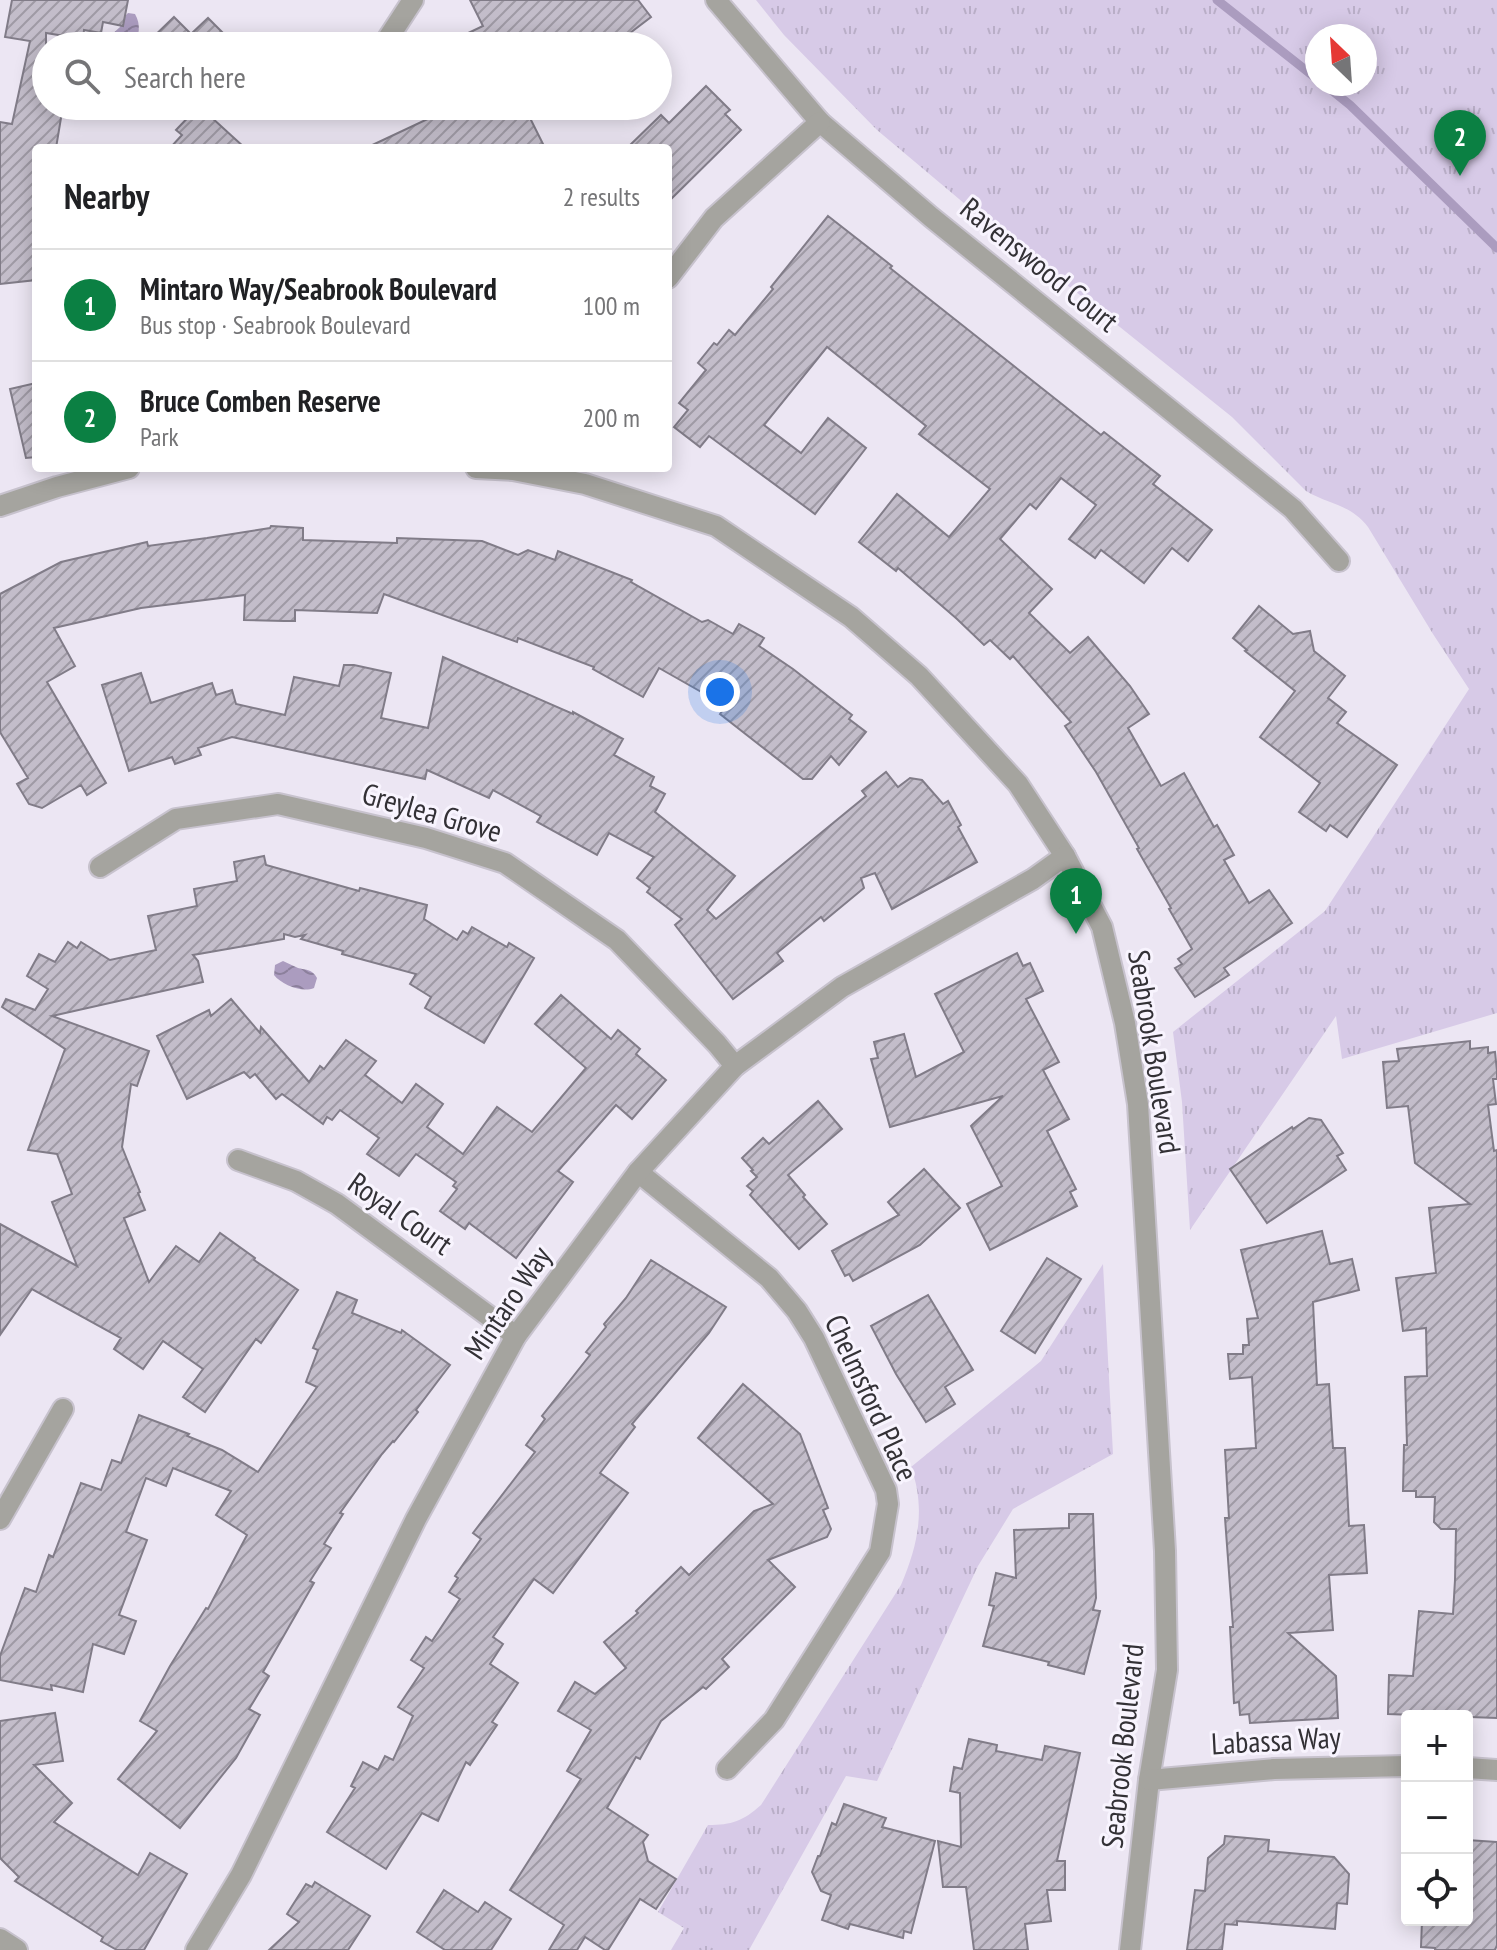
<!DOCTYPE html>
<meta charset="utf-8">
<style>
:root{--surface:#fff;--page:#f6f6f6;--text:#202124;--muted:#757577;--line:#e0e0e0;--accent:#0b8043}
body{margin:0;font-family:"PT Sans Narrow",sans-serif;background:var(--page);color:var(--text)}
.controls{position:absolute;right:24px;bottom:24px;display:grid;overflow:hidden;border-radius:8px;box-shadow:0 4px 20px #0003}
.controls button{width:72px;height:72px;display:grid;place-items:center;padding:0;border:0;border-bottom:2px solid var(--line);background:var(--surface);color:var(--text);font:40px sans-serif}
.compass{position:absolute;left:1305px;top:24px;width:72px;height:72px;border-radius:50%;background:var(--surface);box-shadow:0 4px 20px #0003;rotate:335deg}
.you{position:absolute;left:720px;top:692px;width:28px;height:28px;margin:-20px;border:6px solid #fff;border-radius:50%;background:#1a73e8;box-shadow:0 0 0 12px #1a73e833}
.badge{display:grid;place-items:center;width:52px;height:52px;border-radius:50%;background:var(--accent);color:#fff;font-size:26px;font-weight:700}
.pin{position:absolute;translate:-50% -66px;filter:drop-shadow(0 2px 4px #0008)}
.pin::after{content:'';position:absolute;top:42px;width:28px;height:24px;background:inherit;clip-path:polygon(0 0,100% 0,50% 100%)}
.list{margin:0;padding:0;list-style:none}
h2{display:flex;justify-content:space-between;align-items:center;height:104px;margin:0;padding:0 32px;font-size:34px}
h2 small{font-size:26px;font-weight:400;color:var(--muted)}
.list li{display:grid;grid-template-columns:52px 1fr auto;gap:24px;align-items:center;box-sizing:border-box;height:112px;padding:0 32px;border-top:2px solid var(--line)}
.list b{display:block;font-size:30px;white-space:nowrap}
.list p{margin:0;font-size:26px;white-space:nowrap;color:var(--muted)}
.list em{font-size:26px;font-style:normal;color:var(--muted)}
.icon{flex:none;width:44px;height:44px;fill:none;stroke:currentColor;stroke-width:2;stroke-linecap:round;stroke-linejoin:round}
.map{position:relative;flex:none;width:1497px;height:1950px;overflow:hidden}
.search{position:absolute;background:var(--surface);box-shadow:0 4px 20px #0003;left:32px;top:32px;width:640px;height:88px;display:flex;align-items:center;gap:20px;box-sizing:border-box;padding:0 28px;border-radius:44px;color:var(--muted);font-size:30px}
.panel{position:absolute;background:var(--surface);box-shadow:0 4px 20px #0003;left:32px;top:144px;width:640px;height:328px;border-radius:8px}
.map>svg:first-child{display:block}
.park{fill:url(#park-tufts);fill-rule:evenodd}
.water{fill:url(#water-waves)}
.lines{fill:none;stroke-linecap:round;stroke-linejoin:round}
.stream{stroke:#ab9cbf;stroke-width:9}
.building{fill:url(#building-hatch);stroke:#817c88;stroke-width:2}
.minor-casing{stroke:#c7c2cd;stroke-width:24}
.minor{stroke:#a5a49f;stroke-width:20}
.labels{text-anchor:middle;stroke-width:6;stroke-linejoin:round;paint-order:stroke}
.street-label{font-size:30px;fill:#333136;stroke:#f8f4fe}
</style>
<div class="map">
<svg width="1497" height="1950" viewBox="0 0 1497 1950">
<defs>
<pattern id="park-tufts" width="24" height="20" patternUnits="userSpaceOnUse" patternTransform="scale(2)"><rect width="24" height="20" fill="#d7cae7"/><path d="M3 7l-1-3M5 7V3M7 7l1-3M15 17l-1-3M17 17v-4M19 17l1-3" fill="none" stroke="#b9aec7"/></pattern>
<pattern id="water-waves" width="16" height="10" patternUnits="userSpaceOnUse" patternTransform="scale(2)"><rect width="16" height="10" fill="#ab9cbf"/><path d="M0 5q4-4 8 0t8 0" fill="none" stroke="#8c809c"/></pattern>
<pattern id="building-hatch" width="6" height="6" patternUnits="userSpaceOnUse" patternTransform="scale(2)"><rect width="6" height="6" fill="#c3bdca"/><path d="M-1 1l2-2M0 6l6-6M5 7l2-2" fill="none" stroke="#9f9aa5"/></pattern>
</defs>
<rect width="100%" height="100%" fill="#ece6f3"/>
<g class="park">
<path d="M756,0H1497V1013L1342,1059L1336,1016L1190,1230L1182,1102L1173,1032L1325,911L1469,689L1433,634L1368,527C1350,504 1330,505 1306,491L1232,417L1080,295L1003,236L877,130L784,35ZM1317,36H1365V84H1317Z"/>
<path d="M1103,1264L1113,1454L1013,1509L978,1566L877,1781L846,1776L749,1950H671L684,1928L658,1912L708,1825C732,1825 743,1821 761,1805L901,1585C918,1545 926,1509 911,1467L1041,1361Z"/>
</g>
<g class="water">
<path d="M128,13L135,14C141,24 140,37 132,46H111L109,37L120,27L124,17Z"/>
<path d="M283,961C288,963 293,966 298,968C307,970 312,969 317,978L314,988C302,993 282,985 274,975L275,965Z"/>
</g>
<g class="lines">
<g class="stream">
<polyline points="1217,0 1317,79"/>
<polyline points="1324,84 1350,105 1497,248"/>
</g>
</g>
<g class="building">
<polygon points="12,0 128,0 123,26 103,22 101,33 84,30 83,39 46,33 46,106 63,106 56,148 36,148 36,280 0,284 0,122 12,124 30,41 5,37"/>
<polygon points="470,0 638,0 651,17 613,46 441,46 483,26"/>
<polygon points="174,17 191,34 208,18 236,46 144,46"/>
<polygon points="706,86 730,110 725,114 741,130 668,202 668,148 627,148 661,115 669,123"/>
<polygon points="199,106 245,148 170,148 182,135 176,130"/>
<polygon points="427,106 524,106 545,148 366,148 432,117"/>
<polygon points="828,216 892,266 890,268 1101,435 1104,432 1160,476 1153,484 1212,530 1188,561 1172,548 1144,583 1101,550 1095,558 1069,539 1096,505 1061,478 1036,509 1030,504 1000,539 1052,589 1029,613 1070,653 1088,637 1130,686 1149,714 1128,728 1161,786 1184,773 1214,827 1217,825 1234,855 1224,860 1249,903 1269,890 1292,923 1224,968 1229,975 1195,997 1175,968 1182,964 1178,959 1192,949 1169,909 1171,908 1137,849 1139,848 1096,772 1065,726 1071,722 1013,656 1010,659 990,640 984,645 957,619 898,568 896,571 859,542 897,494 949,537 990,489 919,434 926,426 827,347 764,425 801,453 828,418 866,448 815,514 709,436 700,447 674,427 688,410 679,403 706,370 698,363 714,343 717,345 729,330 735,335 773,289 771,287"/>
<polygon points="36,383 36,457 26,458 10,389"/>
<polygon points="271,526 303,528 303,540 397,543 397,538 482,541 518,555 528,550 555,560 558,551 632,580 631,582 702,622 708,620 733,634 739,624 764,638 759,646 793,669 852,715 849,719 866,732 839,765 831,756 812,779 803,779 720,714 726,706 659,668 643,697 593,669 594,667 518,638 517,642 384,594 377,613 295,610 295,621 284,621 244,620 245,595 141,608 54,628 75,666 47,682 106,783 87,795 81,785 42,808 29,804 17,784 28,778 0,732 0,594 61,562 147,542 148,546 207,538 270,528"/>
<polygon points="1259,606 1293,634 1310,631 1314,651 1345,676 1328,698 1346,712 1337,723 1397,765 1347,837 1330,825 1326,831 1299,812 1320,783 1260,737 1295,691 1245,651 1247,650 1233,638"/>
<polygon points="443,657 573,714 573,712 623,739 614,755 654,777 650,786 665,794 655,812 735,876 707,910 716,919 866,796 862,791 886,772 898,787 910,778 922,780 943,804 948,801 961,825 958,827 977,862 892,909 875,873 861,878 864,888 824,921 821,917 777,953 783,961 733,999 675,925 682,919 647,892 650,888 637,878 654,857 609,833 597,855 537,822 541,816 493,790 489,798 427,770 425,779 232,737 198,748 201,755 175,764 172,757 129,771 102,685 141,673 151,703 212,683 216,695 232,690 236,704 285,715 294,677 339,686 344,665 354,665 391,673 381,718 428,728"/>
<polygon points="264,856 266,865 359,891 360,888 427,905 424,919 457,940 463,931 468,934 472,927 507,947 509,943 534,958 484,1043 425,1008 431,997 410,984 416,974 342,954 343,951 301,939 305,935 295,937 284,934 284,939 193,955 198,961 203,982 52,1016 149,1051 137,1086 131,1084 122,1147 140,1192 138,1193 145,1210 124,1218 149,1282 176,1246 199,1262 220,1233 255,1258 254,1260 298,1290 261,1343 256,1339 205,1412 183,1397 203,1369 163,1341 143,1369 114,1349 121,1338 32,1289 0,1335 0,1224 77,1266 52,1202 72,1194 57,1154 28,1150 65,1049 2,1007 6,999 35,1010 48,989 27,976 39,954 55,962 68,942 77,948 81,942 110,960 156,950 148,916 197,906 194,889 237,881 234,862"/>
<polygon points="1017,953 1023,966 1030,963 1043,991 1026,999 1059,1062 1043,1070 1069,1119 1047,1131 1076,1189 1070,1192 1077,1206 990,1250 967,1204 1002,1186 971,1126 1003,1096 890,1127 871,1059 878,1058 874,1042 904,1034 916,1077 964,1052 935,994"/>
<polygon points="561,995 611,1039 618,1030 640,1049 636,1054 666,1080 632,1119 616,1105 558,1171 573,1182 516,1258 469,1223 465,1229 440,1211 457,1189 453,1186 456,1182 416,1154 399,1176 367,1154 379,1138 340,1110 332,1120 327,1117 323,1124 282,1094 276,1099 255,1074 250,1078 244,1072 187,1099 157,1036 209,1010 211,1016 231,999 260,1033 261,1027 309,1082 320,1066 324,1069 346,1040 376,1061 365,1075 402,1103 416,1084 443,1104 427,1127 463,1154 497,1107 532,1132 586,1068 535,1024"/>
<polygon points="1470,1041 1470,1049 1488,1047 1488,1053 1495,1052 1497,1071 1497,1079 1493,1079 1496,1104 1488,1105 1494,1151 1497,1150 1497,1718 1388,1714 1389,1675 1413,1676 1419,1611 1453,1614 1455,1580 1456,1529 1441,1529 1434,1522 1435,1497 1416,1497 1416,1491 1403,1491 1404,1445 1407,1445 1405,1377 1427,1376 1426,1328 1403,1331 1396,1278 1436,1273 1429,1208 1470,1204 1415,1163 1408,1106 1387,1108 1383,1062 1399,1061 1397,1049"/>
<polygon points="818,1101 842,1129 788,1175 805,1195 803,1197 827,1224 799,1249 750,1195 753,1191 747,1186 757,1177 751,1171 753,1170 742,1158 763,1138 769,1144"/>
<polygon points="1309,1118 1321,1120 1343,1153 1337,1156 1346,1170 1267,1223 1230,1169 1292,1127 1293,1129"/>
<polygon points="924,1169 960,1208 920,1245 853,1281 849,1274 845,1276 832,1251 899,1215 888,1202"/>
<polygon points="1322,1231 1330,1264 1352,1259 1359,1290 1313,1302 1317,1385 1329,1384 1333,1448 1345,1448 1349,1526 1364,1525 1367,1573 1329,1575 1333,1630 1288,1633 1336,1676 1338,1718 1250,1723 1249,1714 1240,1715 1239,1702 1234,1703 1230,1627 1233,1627 1225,1518 1229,1518 1225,1450 1256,1448 1252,1377 1230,1379 1228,1354 1243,1354 1243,1345 1249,1345 1247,1319 1258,1318 1241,1250"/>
<polygon points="1047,1258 1081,1279 1035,1353 1001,1331"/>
<polygon points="651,1260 726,1307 709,1333 632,1424 635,1427 600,1473 628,1493 553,1593 534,1579 493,1637 503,1644 490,1664 518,1683 492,1722 497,1725 470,1765 466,1762 438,1821 422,1813 386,1869 327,1832 355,1788 351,1786 363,1762 378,1770 385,1756 393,1760 413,1716 398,1707 424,1668 411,1660 426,1637 432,1641 460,1599 449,1592 458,1578 455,1576 481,1539 473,1533 535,1452 526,1445 545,1419 542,1416 590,1355 586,1352 606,1327 604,1324 626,1298"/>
<polygon points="337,1292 357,1300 352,1313 401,1333 402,1330 450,1365 416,1410 418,1412 394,1442 393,1441 382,1454 340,1513 343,1514 324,1544 331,1548 310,1581 314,1583 263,1672 269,1676 249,1709 260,1715 236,1758 180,1828 118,1779 157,1731 140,1721 170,1666 206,1608 208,1609 247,1535 216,1515 231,1491 173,1468 166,1486 146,1478 126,1532 147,1540 119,1615 136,1621 124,1654 93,1644 83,1692 51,1685 52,1690 0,1680 0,1656 25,1588 36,1592 49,1555 53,1557 81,1483 101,1490 112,1460 121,1463 139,1415 189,1434 187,1436 222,1450 258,1472 317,1387 306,1382 318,1350 313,1348"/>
<polygon points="928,1295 973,1370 945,1387 955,1404 926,1422 896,1374 871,1326"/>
<polygon points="743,1384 800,1434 828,1508 823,1510 831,1529 827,1537 768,1560 795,1587 722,1659 729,1667 706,1689 703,1687 661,1721 640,1759 636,1757 607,1808 648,1835 643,1842 648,1861 676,1879 656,1909 640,1899 608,1950 605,1950 585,1937 577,1950 549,1950 564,1925 510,1890 581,1779 567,1771 591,1730 558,1711 575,1682 595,1694 626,1668 604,1642 638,1613 636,1611 681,1567 689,1575 754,1511 773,1504 698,1438"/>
<polygon points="1069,1514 1093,1514 1096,1598 1093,1610 1100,1611 1084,1674 1048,1665 1049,1662 983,1646 994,1606 989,1605 996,1573 1016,1578 1014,1530 1069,1528"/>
<polygon points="55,1713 63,1761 34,1765 72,1803 54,1822 138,1875 150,1853 187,1874 144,1950 117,1950 101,1941 103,1937 15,1881 19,1877 0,1858 0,1721"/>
<polygon points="969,1739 997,1745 996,1751 1042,1760 1045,1746 1080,1753 1057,1861 1065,1861 1065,1890 1047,1890 1051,1921 1025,1924 1028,1950 974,1950 966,1887 943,1887 938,1841 961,1847 960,1793 950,1791 954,1767 962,1769"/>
<polygon points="844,1804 886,1818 882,1827 935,1841 911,1933 904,1931 903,1938 850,1924 848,1929 822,1920 831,1895 821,1891 812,1872 818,1856 820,1856 832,1823 836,1825"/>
<polygon points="1225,1836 1269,1840 1268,1851 1334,1857 1349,1874 1347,1904 1337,1903 1335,1929 1237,1921 1237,1925 1225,1924 1222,1950 1187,1950 1195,1890 1205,1891 1208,1858 1224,1844"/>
<polygon points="1467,1840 1497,1842 1497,1945 1495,1950 1435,1950 1435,1948 1421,1947 1422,1920 1467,1920"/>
<polygon points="315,1882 370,1916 348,1950 269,1950 299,1922 287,1914 306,1884 312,1887"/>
<polygon points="444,1890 478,1912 485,1902 511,1919 491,1950 445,1950 417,1932"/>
</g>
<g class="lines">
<defs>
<g id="minor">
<polyline points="716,0 820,122 931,217 1293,509 1339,561"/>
<polyline points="383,46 413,0"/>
<polyline points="668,278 714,218 820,122"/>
<polyline points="476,468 513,470 585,484 716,526 851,617 919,676 1018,784 1065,856 1102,927 1125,1023 1138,1104 1165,1551 1167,1670 1149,1780 1130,1950"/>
<polyline points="0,506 57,487 129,468"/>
<polyline points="100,867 176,819 278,804 426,838 505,863 617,940 717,1044 735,1066"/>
<polyline points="238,1160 296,1181 337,1204 516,1336"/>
<polyline points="638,1172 769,1278 797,1311 814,1338 886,1490 888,1504 880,1552 774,1720 727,1769"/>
<polyline points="0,1519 63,1409"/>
<polyline points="1467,1768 1497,1770"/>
<polyline points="1149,1780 1274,1769 1407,1766"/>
<polyline points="0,1939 17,1950"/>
<polyline points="196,1950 241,1875 416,1519 516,1336 638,1172 735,1066 842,987 1033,879 1065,856"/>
</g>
</defs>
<use href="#minor" class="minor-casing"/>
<use href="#minor" class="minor"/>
</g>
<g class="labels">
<g class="street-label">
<text transform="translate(1039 265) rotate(39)" y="10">Ravenswood Court</text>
<text transform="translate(432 813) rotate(16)" y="10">Greylea Grove</text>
<text transform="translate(1154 1052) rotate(81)" y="10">Seabrook Boulevard</text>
<text transform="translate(400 1214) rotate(35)" y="10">Royal Court</text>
<text transform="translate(508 1303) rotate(-56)" y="10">Mintaro Way</text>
<text transform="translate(871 1398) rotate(65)" y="10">Chelmsford Place</text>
<text transform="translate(1276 1741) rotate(-3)" y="10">Labassa Way</text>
<text transform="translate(1123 1746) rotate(-84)" y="10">Seabrook Boulevard</text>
</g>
</g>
</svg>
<div class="controls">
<button>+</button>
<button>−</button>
<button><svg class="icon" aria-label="locate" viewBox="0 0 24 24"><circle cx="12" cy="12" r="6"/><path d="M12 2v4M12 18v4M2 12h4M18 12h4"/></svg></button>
</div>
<svg class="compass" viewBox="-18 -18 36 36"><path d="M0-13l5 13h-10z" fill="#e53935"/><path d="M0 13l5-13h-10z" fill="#757577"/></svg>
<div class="you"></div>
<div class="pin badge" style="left:1076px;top:934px">1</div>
<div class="pin badge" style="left:1460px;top:176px">2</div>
<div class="search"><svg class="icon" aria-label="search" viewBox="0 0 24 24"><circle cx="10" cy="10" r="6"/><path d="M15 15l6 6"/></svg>Search here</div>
<section class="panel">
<h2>Nearby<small>2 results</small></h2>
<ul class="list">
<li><span class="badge">1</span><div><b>Mintaro Way/Seabrook Boulevard</b><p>Bus stop · Seabrook Boulevard</p></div><em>100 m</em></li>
<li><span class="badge">2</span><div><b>Bruce Comben Reserve</b><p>Park</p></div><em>200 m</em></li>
</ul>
</section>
</div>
